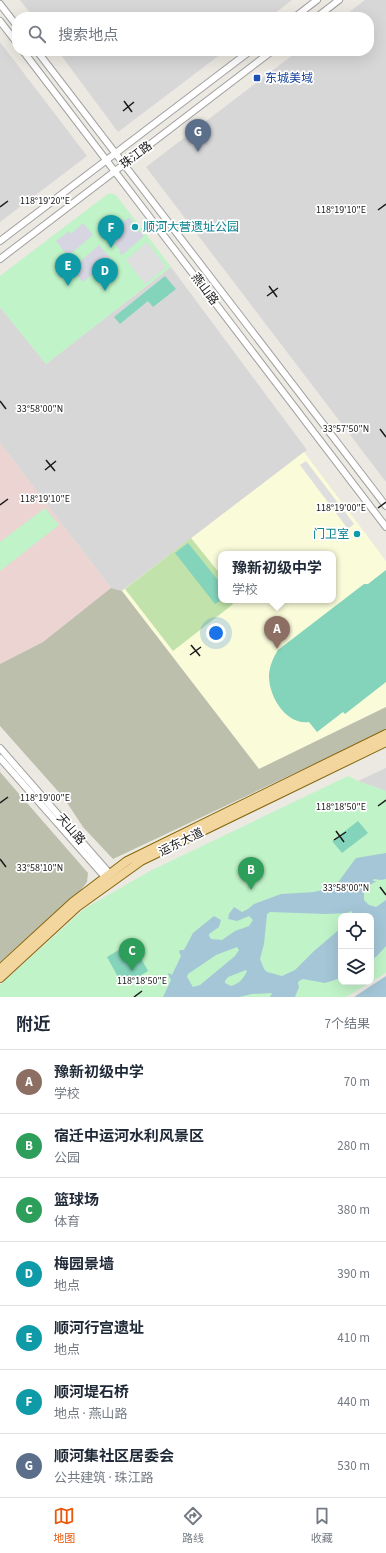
<!DOCTYPE html>
<html lang="zh">
<meta charset="utf-8">
<style>
:root{--surface:#fff;--page:#f2f2f3;--text:#1f2937;--muted:#747a83;--line:#e0e1e3;--accent:#ea580c}
body{margin:0;font-family:"Source Sans 3","Noto Sans SC",sans-serif;background:var(--page);color:var(--text)}
.controls{position:absolute;right:12px;bottom:12px;display:grid;overflow:hidden;border-radius:8px;box-shadow:0 4px 16px #0002}
.controls button{width:36px;height:36px;display:grid;place-items:center;padding:0;border:0;border-bottom:1px solid var(--line);background:var(--surface);color:var(--text);font:20px sans-serif}
.you{position:absolute;left:216px;top:633px;width:14px;height:14px;margin:-10px;border:3px solid #fff;border-radius:50%;background:#1a73e8;box-shadow:0 0 0 6px #1a73e833}
.badge{display:grid;place-items:center;width:26px;height:26px;border-radius:50%;background:var(--accent);color:#fff;font-size:13px;font-weight:700}
.pin{position:absolute;translate:-50% -33px;filter:drop-shadow(0 1px 2px #0008)}
.pin::after{content:'';position:absolute;top:21px;width:14px;height:12px;background:inherit;clip-path:polygon(0 0,100% 0,50% 100%)}
.popup{position:absolute;left:218px;top:551px;width:118px;height:52px;box-sizing:border-box;display:grid;place-content:center;border-radius:8px;background:var(--surface);filter:drop-shadow(0 1px 3px #0005);font-size:13px;white-space:nowrap;color:var(--muted)}
.popup b{font-size:15px;color:var(--text)}
.popup::after{content:'';position:absolute;left:50%;top:100%;margin-left:-8px;border:8px solid transparent;border-top-color:var(--surface)}
.list{margin:0;padding:0;list-style:none}
h2{display:flex;justify-content:space-between;align-items:center;height:52px;margin:0;padding:0 16px;font-size:17px}
h2 small{font-size:13px;font-weight:400;color:var(--muted)}
.list li{display:grid;grid-template-columns:26px 1fr auto;gap:12px;align-items:center;box-sizing:border-box;height:64px;padding:0 16px;border-top:1px solid var(--line)}
.list b{display:block;font-size:15px;white-space:nowrap}
.list p{margin:0;font-size:13px;white-space:nowrap;color:var(--muted)}
.list em{font-size:13px;font-style:normal;color:var(--muted)}
.icon{flex:none;width:22px;height:22px;fill:none;stroke:currentColor;stroke-width:2;stroke-linecap:round;stroke-linejoin:round}
.map{position:relative;flex:none;width:386px;height:997px;overflow:hidden}
.search{position:absolute;background:var(--surface);box-shadow:0 4px 16px #0002;left:12px;right:12px;top:12px;height:44px;display:flex;align-items:center;gap:10px;box-sizing:border-box;padding:0 14px;border-radius:16px;color:var(--muted);font-size:15px}
.sheet{height:500px;background:var(--surface)}
nav{display:flex;justify-content:space-around;align-items:center;box-sizing:border-box;height:56px;border-top:1px solid var(--line);background:var(--surface);font-size:11px;color:var(--muted)}
nav a{display:grid;justify-items:center;gap:2px}
nav .on{color:var(--accent)}
.map>svg:first-child{display:block}
.residential{fill:#d8d7d7}
.commercial{fill:#ebd4d1}
.education{fill:#f9fbd9;fill-rule:evenodd}
.construction{fill:#bdbfad}
.grass{fill:#c1e2aa}
.park{fill:#c0f3c8}
.pitch{fill:#84d4bc}
.parking{fill:#dedede}
.plaza{fill:#d6d5e1}
.water{fill:#a4c6d6;fill-rule:evenodd}
.lines{fill:none;stroke-linecap:round;stroke-linejoin:round}
.minor-casing{stroke:#a1a1a1;stroke-width:8}
.major-casing{stroke:#84660d;stroke-width:10}
.minor{stroke:#fff;stroke-width:6}
.major{stroke:#f3d59e;stroke-width:8}
.ticks{fill:none;stroke:#1a1a1a;stroke-width:1.5}
.transit-dot{fill:#1a4fb4;stroke:#fff;stroke-width:1.5}
.culture-dot{fill:#0f9aa8;stroke:#fff;stroke-width:1.5}
.labels{text-anchor:middle;stroke-width:3.5;stroke-linejoin:round;paint-order:stroke}
.transit-label{font-size:12px;fill:#164399;stroke:#fff;text-anchor:start}
.street-label{font-size:12px;fill:#1a1a1a;stroke:#fff}
.culture-label{font-size:12px;fill:#0d838f;stroke:#fff;text-anchor:start}
.ticks-label{font-size:10px;text-anchor:middle;fill:#1a1a1a;stroke:#fff;stroke-width:3.5;stroke-linejoin:round;paint-order:stroke}
</style>
<div class="map">
<svg width="386" height="997" viewBox="0 0 386 997">
<rect width="100%" height="100%" fill="#ebe9e1"/>
<g class="residential">
<polygon points="20,0 292,0 270,17 33,17"/>
<polygon points="365,0 386,0 386,482 146,167 298,51 369,51 369,17 343,17"/>
<polygon points="0,42 87,156 0,222"/>
<polygon points="58,51 225,51 118,132"/>
<polygon points="171,267 307,450 122,591 111,588 0,443 0,307 46,364"/>
<polygon points="386,768 386,791 358,781"/>
</g>
<polygon class="commercial" points="0,443 111,588 43,642 0,664"/>
<path class="education" d="M304,452L386,561V707L259,769L122,591ZM221,554H333V600H221Z"/>
<g class="construction">
<polygon points="111,588 122,591 259,769 386,707 386,730 113,859 83,827 64,798 0,726 0,664 43,642"/>
<polygon points="0,772 88,873 87,882 80,891 0,962"/>
</g>
<polygon class="grass" points="191,538 221,575 221,600 235,600 232,605 173,651 125,589"/>
<g class="park">
<polygon points="109,193 116,195 171,267 46,364 0,307 0,276"/>
<polygon points="45,508 59,525 0,571 0,542"/>
<polygon points="348,776 358,781 386,791 386,973 371,982 371,916 341,916 341,982 371,982 346,997 0,997 0,985 84,909 150,871"/>
</g>
<g class="pitch">
<polygon points="165,276 176,289 153,307 148,301 120,324 114,317"/>
<polygon points="188,543 221,584 221,600 215,604 175,553"/>
<path d="M386,570V682L345,714L343,712L317,732L309,722C285,725 268,695 269,674C270,665 273,658 278,650L364,584H368Z"/>
<polygon points="358,821 368,833 342,853 332,841"/>
<polygon points="132,942 148,971 123,986 107,957"/>
</g>
<g class="parking">
<polygon points="147,242 166,267 145,284 126,260"/>
<polygon points="306,461 354,524 348,529 300,465"/>
</g>
<g class="plaza">
<polygon points="129,217 133,222 130,224 137,232 139,230 144,236 122,255 119,252 120,250 110,238 109,239 106,236"/>
<polygon points="83,223 93,235 68,256 56,241 69,231 71,234"/>
<polygon points="99,245 111,259 83,282 72,269"/>
</g>
<g class="water">
<path d="M386,853V879L381,880L374,879L373,881H377L364,888V900L369,905L376,907L386,900V946L377,956L371,960V916H355L351,911L347,913L326,914L270,912L267,914L264,944L260,959L264,969L267,972L282,976L295,970L314,951L341,928V978L325,983L303,979L299,981L298,983L299,987L295,997H270L272,993L252,994L239,997H163L171,980L168,974L169,973L172,975L181,956L179,952L180,950H184L193,933L214,916L221,920L219,927L209,934V936L211,939L222,940L235,931L249,926L253,920L249,916L237,921L228,919L229,914L234,907L242,912L248,909L254,904L281,894L314,892L330,888L336,885L356,858ZM237,947L239,950L235,956L200,985L193,987L187,977L188,974L216,955ZM246,970L247,971C244,978 239,984 231,986L225,983V981L228,977Z"/>
<polygon points="386,976 386,997 354,997"/>
</g>
<g class="lines">
<defs>
<g id="minor">
<polyline points="0,4 17,26"/>
<polyline points="295,17 317,0"/>
<polyline points="317,17 339,0"/>
<polyline points="0,21 17,43"/>
<polyline points="23,51 386,527"/>
<polyline points="37,51 386,506"/>
<polyline points="0,241 250,51"/>
<polyline points="0,259 272,51"/>
<polyline points="0,748 110,874"/>
<polyline points="0,758 105,877"/>
</g>
<g id="major">
<polyline points="0,969 73,902 127,861 386,734"/>
<polyline points="0,978 77,907 141,861 386,742"/>
</g>
</defs>
<use href="#minor" class="minor-casing"/>
<use href="#major" class="major-casing"/>
<use href="#minor" class="minor"/>
<use href="#major" class="major"/>
</g>
<path class="ticks" d="M124,101L132,112M123,111L134,102M0,207L8,201M378,210L386,204M269,286L277,297M267,296L278,288M0,401L6,409M380,429L386,437M46,460L55,471M45,470L56,461M0,505L8,499M378,508L386,502M191,645L200,656M190,655L201,647M0,803L8,797M378,806L386,800M336,831L344,842M334,840L346,832M0,859L6,867M380,887L386,895M134,997L142,991"/>
<rect class="transit-dot" x="253" y="74" width="8" height="8" rx="2"/>
<g class="culture-dot">
<circle cx="135" cy="227" r="4"/>
<circle cx="357" cy="534" r="4"/>
</g>
<g class="labels">
<g class="transit-label">
<text x="265" y="82">东城美域</text>
</g>
<g class="street-label">
<text transform="translate(136 155) rotate(-37)" y="4">珠江路</text>
<text transform="translate(205 289) rotate(53)" y="4">燕山路</text>
<text transform="translate(71 829) rotate(49)" y="4">天山路</text>
<text transform="translate(181 842) rotate(-26)" y="4">运东大道</text>
</g>
<g class="culture-label">
<text x="143" y="231">顺河大营遗址公园</text>
<text x="349" y="538" text-anchor="end">门卫室</text>
</g>
</g>
<g class="ticks-label">
<text x="45" y="204">118°19'20"E</text>
<text x="341" y="213">118°19'10"E</text>
<text x="40" y="412">33°58'00"N</text>
<text x="346" y="432">33°57'50"N</text>
<text x="45" y="502">118°19'10"E</text>
<text x="341" y="511">118°19'00"E</text>
<text x="45" y="801">118°19'00"E</text>
<text x="341" y="810">118°18'50"E</text>
<text x="40" y="871">33°58'10"N</text>
<text x="346" y="891">33°58'00"N</text>
<text x="142" y="984">118°18'50"E</text>
</g>
</svg>
<div class="controls">
<button><svg class="icon" aria-label="locate" viewBox="0 0 24 24"><circle cx="12" cy="12" r="6"/><path d="M12 2v4M12 18v4M2 12h4M18 12h4"/></svg></button>
<button><svg class="icon" aria-label="layers" viewBox="0 0 24 24"><path d="M12 4l9 5-9 5-9-5zM3 14l9 5 9-5"/></svg></button>
</div>
<div class="you"></div>
<div class="pin badge" style="left:277px;top:649px;background:#8d6e63">A</div>
<div class="popup"><b>豫新初级中学</b>学校</div>
<div class="pin badge" style="left:251px;top:890px;background:#2e9e5b">B</div>
<div class="pin badge" style="left:132px;top:971px;background:#2e9e5b">C</div>
<div class="pin badge" style="left:105px;top:291px;background:#0f9aa8">D</div>
<div class="pin badge" style="left:68px;top:286px;background:#0f9aa8">E</div>
<div class="pin badge" style="left:111px;top:248px;background:#0f9aa8">F</div>
<div class="pin badge" style="left:198px;top:152px;background:#5c6f8a">G</div>
<div class="search"><svg class="icon" aria-label="search" viewBox="0 0 24 24"><circle cx="10" cy="10" r="6"/><path d="M15 15l6 6"/></svg>搜索地点</div>
</div>
<section class="sheet">
<h2>附近<small>7个结果</small></h2>
<ul class="list">
<li><span class="badge" style="background:#8d6e63">A</span><div><b>豫新初级中学</b><p>学校</p></div><em>70 m</em></li>
<li><span class="badge" style="background:#2e9e5b">B</span><div><b>宿迁中运河水利风景区</b><p>公园</p></div><em>280 m</em></li>
<li><span class="badge" style="background:#2e9e5b">C</span><div><b>篮球场</b><p>体育</p></div><em>380 m</em></li>
<li><span class="badge" style="background:#0f9aa8">D</span><div><b>梅园景墙</b><p>地点</p></div><em>390 m</em></li>
<li><span class="badge" style="background:#0f9aa8">E</span><div><b>顺河行宫遗址</b><p>地点</p></div><em>410 m</em></li>
<li><span class="badge" style="background:#0f9aa8">F</span><div><b>顺河堤石桥</b><p>地点 · 燕山路</p></div><em>440 m</em></li>
<li><span class="badge" style="background:#5c6f8a">G</span><div><b>顺河集社区居委会</b><p>公共建筑 · 珠江路</p></div><em>530 m</em></li>
</ul>
</section>
<nav>
<a class="on"><svg class="icon" aria-label="map" viewBox="0 0 24 24"><path d="M3 6l6-2 6 2 6-2v14l-6 2-6-2-6 2zM9 4v14M15 6v14"/></svg>地图</a>
<a><svg class="icon" aria-label="directions" viewBox="0 0 24 24"><path d="M12 3l9 9-9 9-9-9zM9 14v-3h6M13 9l2 2-2 2"/></svg>路线</a>
<a><svg class="icon" aria-label="saved" viewBox="0 0 24 24"><path d="M7 4h10v16l-5-4-5 4z"/></svg>收藏</a>
</nav>
